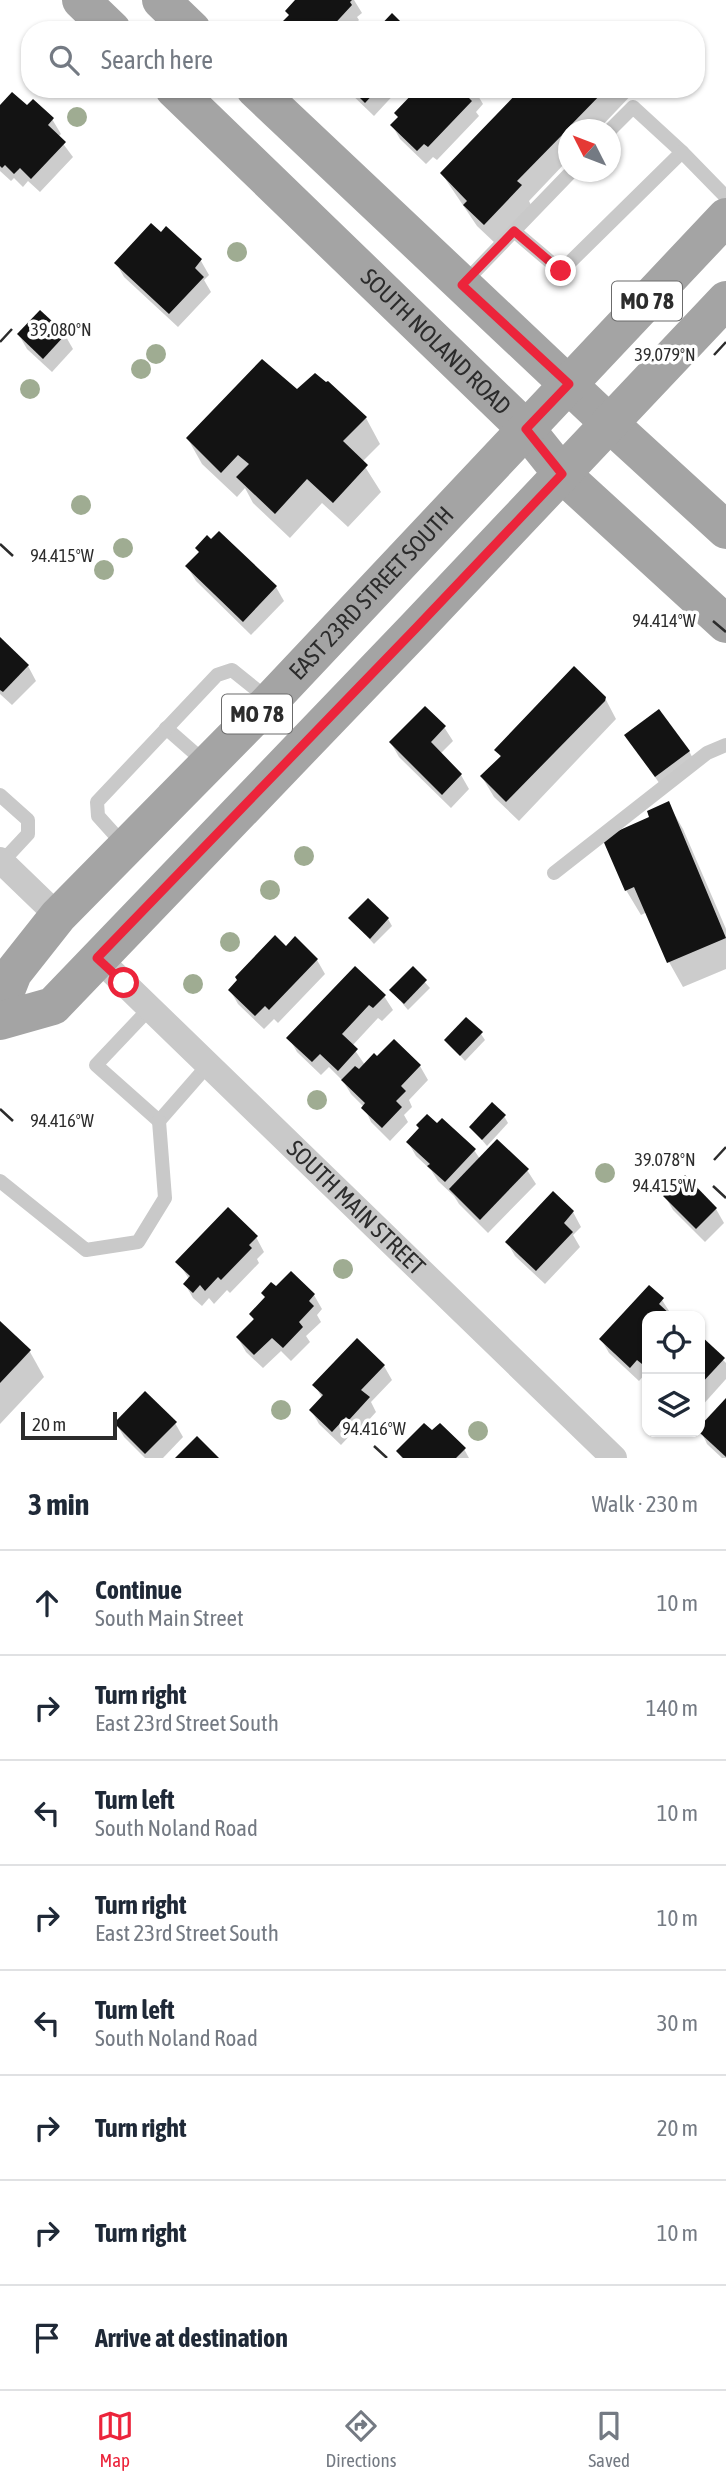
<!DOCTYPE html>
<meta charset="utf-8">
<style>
:root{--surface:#fff;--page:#f6f6f7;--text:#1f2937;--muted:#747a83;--line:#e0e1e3;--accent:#ec243b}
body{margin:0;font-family:"Asap Condensed",sans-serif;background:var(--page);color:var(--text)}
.controls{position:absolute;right:21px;bottom:21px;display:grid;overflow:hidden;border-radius:14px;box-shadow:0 2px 5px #0004}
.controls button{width:63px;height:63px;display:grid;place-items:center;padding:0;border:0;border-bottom:2px solid var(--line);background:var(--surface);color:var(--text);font:35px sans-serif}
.compass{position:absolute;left:558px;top:119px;width:63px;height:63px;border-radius:50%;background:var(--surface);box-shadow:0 2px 5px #0004;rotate:312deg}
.scale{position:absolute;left:21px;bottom:18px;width:96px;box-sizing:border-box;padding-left:7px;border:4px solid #2c2c2c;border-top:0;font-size:19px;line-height:24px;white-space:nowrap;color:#2c2c2c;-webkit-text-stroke:5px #fff;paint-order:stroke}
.stop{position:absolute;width:21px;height:21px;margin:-16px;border:5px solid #ec243b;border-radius:50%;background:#fff}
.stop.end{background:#ec243b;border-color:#fff;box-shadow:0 2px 7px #0008}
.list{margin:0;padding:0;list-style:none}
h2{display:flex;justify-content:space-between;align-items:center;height:91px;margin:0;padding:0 28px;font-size:30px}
h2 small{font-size:23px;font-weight:400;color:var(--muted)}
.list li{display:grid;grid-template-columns:46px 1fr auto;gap:21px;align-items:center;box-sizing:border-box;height:105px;padding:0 28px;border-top:2px solid var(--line)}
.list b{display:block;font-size:26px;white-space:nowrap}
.list p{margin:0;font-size:23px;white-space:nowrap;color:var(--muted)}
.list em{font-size:23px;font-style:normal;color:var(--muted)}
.icon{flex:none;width:38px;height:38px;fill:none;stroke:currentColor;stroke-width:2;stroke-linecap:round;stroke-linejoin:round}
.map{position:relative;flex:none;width:726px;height:1458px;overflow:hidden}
.search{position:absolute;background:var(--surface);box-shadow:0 2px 5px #0004;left:21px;right:21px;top:21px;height:77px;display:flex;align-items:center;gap:18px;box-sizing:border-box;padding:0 24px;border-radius:28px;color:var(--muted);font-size:26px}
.sheet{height:931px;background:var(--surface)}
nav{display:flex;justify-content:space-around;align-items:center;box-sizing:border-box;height:98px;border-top:2px solid var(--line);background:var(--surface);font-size:19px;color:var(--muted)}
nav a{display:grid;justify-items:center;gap:4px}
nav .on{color:var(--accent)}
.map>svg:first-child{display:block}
.shadow{fill:#0003}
.building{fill:#131313}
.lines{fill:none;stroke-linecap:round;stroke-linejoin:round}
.lane{stroke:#c9c9c9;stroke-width:14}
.street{stroke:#c9c9c9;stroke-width:26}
.primary{stroke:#a4a4a4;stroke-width:38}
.tree{fill:#9fac92}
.route{stroke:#ec243b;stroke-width:9}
.ticks{fill:none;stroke:#2c2c2c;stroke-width:2.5}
.labels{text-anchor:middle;stroke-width:7;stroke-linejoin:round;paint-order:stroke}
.shield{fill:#fff;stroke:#6b6b6b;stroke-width:2}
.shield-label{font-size:23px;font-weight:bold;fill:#2c2c2c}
.street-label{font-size:24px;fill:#2c2c2c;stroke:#fff}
.ticks-label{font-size:18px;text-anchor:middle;fill:#2c2c2c;stroke:#fff;stroke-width:7;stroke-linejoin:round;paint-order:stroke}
</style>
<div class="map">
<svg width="726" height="1458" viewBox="0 0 726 1458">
<rect width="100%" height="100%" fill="#fff"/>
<g class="shadow">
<polygon points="297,0 354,0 362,13 357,17 359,20 350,30 291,30 285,21 290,16 287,11"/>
<polygon points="346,89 399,89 374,116"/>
<polygon points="474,89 483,104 476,112 479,116 437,160 433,157 426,164 400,139 392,125"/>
<polygon points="523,89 637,89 598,130 568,130 568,160 529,201 532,207 496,244 477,226 442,174"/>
<polygon points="0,108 27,108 52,119 61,134 58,137 73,157 40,192 28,181 23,187 14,178 11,181 0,171"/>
<polygon points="166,228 201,261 209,275 204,280 211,292 178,327 124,277 116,263 161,234"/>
<polygon points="19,335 65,335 73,349 52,372 27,349"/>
<polygon points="328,383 366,418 380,444 362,462 381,492 348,527 322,503 290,538 253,503 245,488 237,497 202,464 188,439 297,391"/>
<polygon points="187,566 276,587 284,601 251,635 196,581"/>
<polygon points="0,640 28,666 36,681 12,705 0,694"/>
<polygon points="605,698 616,719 519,821 494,797 482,777 501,758 497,750"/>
<polygon points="444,727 453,741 440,754 461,775 469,789 451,808 399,757 391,743"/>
<polygon points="626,735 689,751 697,766 664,790"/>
<polygon points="668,803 683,829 726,929 726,969 683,987 669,962 647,912 641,915 626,890 652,818"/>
<polygon points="350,918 388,919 392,926 374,944"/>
<polygon points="286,948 317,960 325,974 278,1023 274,1019 264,1029 238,1004 230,990"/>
<polygon points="413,969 430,988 408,1010 391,990"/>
<polygon points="384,996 393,1010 382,1021 378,1018 352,1046 365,1065 378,1058 394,1041 420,1066 428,1080 409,1100 412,1107 404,1115 408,1122 390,1141 371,1122 364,1107 351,1094 343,1081 329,1067 321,1075 297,1052 289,1038"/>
<polygon points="481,1034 485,1040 465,1061 446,1040"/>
<polygon points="504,1116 508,1123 487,1146 471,1127"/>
<polygon points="420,1129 474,1150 480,1159 527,1170 536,1184 488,1233 459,1204 454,1196 438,1181 431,1170 416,1156 408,1142"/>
<polygon points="665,1196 716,1209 724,1223 705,1242 673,1210"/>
<polygon points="573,1212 581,1227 573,1235 580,1247 545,1284 515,1256 507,1242"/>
<polygon points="256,1237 264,1252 257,1259 259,1263 230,1293 227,1290 214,1304 209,1298 202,1306 193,1298 185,1284 189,1279 178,1262"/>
<polygon points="276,1289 314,1295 322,1309 317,1315 321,1322 306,1336 310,1342 291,1361 281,1351 263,1368 246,1352 238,1338 254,1321 251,1314"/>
<polygon points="662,1300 671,1314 669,1316 647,1316 647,1374 646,1373 639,1381 609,1353 601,1339"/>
<polygon points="0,1323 30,1352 44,1377 0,1424"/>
<polygon points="700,1337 726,1363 726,1379 700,1408"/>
<polygon points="384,1366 392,1380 371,1402 376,1412 357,1433 355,1430 341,1445 319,1424 311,1410 322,1398 315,1385"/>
<polygon points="726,1401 726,1458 722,1458 707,1444 700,1429"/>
<polygon points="116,1423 175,1423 183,1437 163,1458 145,1458 124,1437"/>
<polygon points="432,1433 464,1449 469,1458 402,1458 398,1452"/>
</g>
<g class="building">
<polygon points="295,0 352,0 350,2 352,5 329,30 293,30 283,21 289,15 285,11"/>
<polygon points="392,13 409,30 376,30"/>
<polygon points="351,89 378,89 365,103"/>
<polygon points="417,89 476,89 469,98 472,101 428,147 424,144 417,151 390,125 398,117 394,113"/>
<polygon points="521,89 606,89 568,128 567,134 565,132 517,181 522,185 484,225 463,205 467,201 440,173"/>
<polygon points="12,92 27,105 33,99 54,118 48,125 66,142 31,179 20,168 14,174 5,165 2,168 0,166 0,105"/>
<polygon points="151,223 161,232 166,226 202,259 195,268 204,277 169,314 114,263"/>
<polygon points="40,310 66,334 43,359 17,334"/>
<polygon points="262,359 297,389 315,373 326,382 328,381 367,417 343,441 368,465 333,503 307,479 275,514 236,477 249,464 238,455 221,473 186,438"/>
<polygon points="219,531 277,586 243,622 185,566 199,552 195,548 207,535 211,539"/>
<polygon points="0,637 29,665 3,692 0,690"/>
<polygon points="574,666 606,697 605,701 506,802 480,776 501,756 494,750"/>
<polygon points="425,706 446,726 431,742 462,774 442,795 389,742"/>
<polygon points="659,709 690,751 655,777 624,735"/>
<polygon points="669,801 726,938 667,963 634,887 625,891 602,838 649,817 647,811"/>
<polygon points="368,898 389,918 370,939 348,918"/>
<polygon points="275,935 286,946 295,936 318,959 269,1010 265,1006 255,1016 228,990 237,980 235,977"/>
<polygon points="355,966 386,995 373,1008 369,1005 342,1034 358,1049 338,1071 320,1054 312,1062 286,1038"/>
<polygon points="413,966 427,980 404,1004 389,990"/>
<polygon points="466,1017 483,1032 460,1056 444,1040"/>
<polygon points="394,1039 421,1065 401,1086 406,1091 396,1101 402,1107 382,1128 361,1108 365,1103 341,1080 355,1066 359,1069 374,1053 377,1056"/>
<polygon points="492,1102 506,1115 482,1140 469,1127"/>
<polygon points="427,1114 437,1123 442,1118 476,1149 445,1182 427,1166 430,1164 406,1142 419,1128 416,1125"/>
<polygon points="497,1139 529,1169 480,1220 449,1189"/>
<polygon points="685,1175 717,1208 696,1229 663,1196"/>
<polygon points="553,1191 574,1211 564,1223 573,1232 536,1271 505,1242"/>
<polygon points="228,1207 258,1236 249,1245 252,1248 221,1280 218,1277 205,1291 200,1285 193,1293 183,1284 190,1276 175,1262"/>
<polygon points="291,1271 315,1294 309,1301 314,1306 299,1322 303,1327 283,1348 272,1338 254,1355 236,1337 254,1319 249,1314 265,1297 261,1293 271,1282 276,1286"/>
<polygon points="649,1285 664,1298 659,1304 672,1316 647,1316 647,1358 642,1364 637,1360 630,1368 599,1339"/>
<polygon points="0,1321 31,1350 0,1383"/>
<polygon points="700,1335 725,1358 700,1385"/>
<polygon points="357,1338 385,1365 361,1390 370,1397 349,1420 346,1417 332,1432 309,1410 323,1395 312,1385"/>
<polygon points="145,1391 177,1422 145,1454 114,1423"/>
<polygon points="726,1398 726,1457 700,1433 700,1426"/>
<polygon points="424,1423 432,1430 440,1423 466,1448 456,1458 403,1458 396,1451"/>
<polygon points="197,1436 219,1458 175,1458"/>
</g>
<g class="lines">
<g class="lane">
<polyline points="610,130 633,107 682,152"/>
<polyline points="514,231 571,172"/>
<polyline points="463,284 514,231 561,271 682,152 726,197"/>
<polyline points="166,728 207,764"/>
<polyline points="0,795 28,820 28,834 2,862"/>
<polyline points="125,846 98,816 97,802 217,675 232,670 268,699"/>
<polyline points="554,873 707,753 726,745"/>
<polyline points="150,1008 96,1065 159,1121 208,1065"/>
<polyline points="0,1181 86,1250 138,1242 165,1198 159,1121"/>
</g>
<g class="street">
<polyline points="0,860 58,916"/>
<path id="s1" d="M98,958L614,1458"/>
</g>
<g class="primary">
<polyline points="81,0 112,30"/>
<polyline points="161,0 192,30"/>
<path id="s2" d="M174,89L526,429L562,474L726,624"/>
<polyline points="255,89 609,423 726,530"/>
<path id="s3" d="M0,1006L13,973L58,916L270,701L726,217"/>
<polyline points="0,1021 53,1006 416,628 726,300"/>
</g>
</g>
<g class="tree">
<circle cx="77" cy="117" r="10"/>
<circle cx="237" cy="252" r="10"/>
<circle cx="156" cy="354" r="10"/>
<circle cx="141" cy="369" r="10"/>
<circle cx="30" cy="389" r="10"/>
<circle cx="81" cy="505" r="10"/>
<circle cx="123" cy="548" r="10"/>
<circle cx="104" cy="570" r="10"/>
<circle cx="304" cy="856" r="10"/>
<circle cx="270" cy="890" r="10"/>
<circle cx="230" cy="942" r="10"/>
<circle cx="193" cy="984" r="10"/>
<circle cx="317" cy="1100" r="10"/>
<circle cx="605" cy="1173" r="10"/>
<circle cx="343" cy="1269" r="10"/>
<circle cx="281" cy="1410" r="10"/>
<circle cx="478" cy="1431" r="10"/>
</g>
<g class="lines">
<polyline class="route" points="124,983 97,958 416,628 562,474 526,429 569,384 462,285 514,231 561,271"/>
</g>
<path class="ticks" d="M0,342L12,329M714,355L726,342M0,544L13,556M713,621L726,632M0,1109L13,1121M714,1160L726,1147M713,1186L726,1198M374,1446L387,1458"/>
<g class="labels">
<g class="shield">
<rect x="612" y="281.5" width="70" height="39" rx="5"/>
<rect x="222" y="694.5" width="70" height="39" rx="5"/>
</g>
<g class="shield-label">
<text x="647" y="309">MO 78</text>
<text x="257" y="722">MO 78</text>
</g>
<g class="street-label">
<text dy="8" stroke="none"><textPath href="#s2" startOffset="364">SOUTH NOLAND ROAD</textPath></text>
<text dy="8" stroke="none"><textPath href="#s3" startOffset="558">EAST 23RD STREET SOUTH</textPath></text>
<text dy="8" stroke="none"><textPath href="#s1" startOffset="359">SOUTH MAIN STREET</textPath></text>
</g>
</g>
<g class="ticks-label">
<text x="61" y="336">39.080°N</text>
<text x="665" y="361">39.079°N</text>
<text x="62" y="562">94.415°W</text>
<text x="664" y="627">94.414°W</text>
<text x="62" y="1127">94.416°W</text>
<text x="665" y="1166">39.078°N</text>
<text x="664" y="1192">94.415°W</text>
<text x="374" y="1435">94.416°W</text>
</g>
</svg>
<div class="controls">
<button><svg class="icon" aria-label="locate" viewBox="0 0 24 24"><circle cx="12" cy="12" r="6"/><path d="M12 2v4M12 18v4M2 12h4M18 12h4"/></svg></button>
<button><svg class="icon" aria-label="layers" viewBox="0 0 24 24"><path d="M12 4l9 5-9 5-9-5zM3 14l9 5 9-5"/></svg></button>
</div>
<svg class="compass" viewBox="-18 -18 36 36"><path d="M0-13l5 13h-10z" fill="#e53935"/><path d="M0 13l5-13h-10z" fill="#747a83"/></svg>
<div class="scale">20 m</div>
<div class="stop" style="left:124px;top:983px"></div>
<div class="stop end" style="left:561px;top:271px"></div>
<div class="search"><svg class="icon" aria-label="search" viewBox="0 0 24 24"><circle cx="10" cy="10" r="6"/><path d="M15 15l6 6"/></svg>Search here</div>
</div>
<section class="sheet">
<h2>3 min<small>Walk · 230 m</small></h2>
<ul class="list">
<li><svg class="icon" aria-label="ahead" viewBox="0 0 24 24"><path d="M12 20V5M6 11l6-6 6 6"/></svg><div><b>Continue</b><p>South Main Street</p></div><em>10 m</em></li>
<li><svg class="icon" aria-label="right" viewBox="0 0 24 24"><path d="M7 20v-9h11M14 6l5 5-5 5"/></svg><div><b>Turn right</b><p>East 23rd Street South</p></div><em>140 m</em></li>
<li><svg class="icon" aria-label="left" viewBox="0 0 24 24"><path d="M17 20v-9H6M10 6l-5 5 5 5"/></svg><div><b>Turn left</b><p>South Noland Road</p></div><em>10 m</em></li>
<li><svg class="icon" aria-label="right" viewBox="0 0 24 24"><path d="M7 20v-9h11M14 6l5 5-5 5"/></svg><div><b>Turn right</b><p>East 23rd Street South</p></div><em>10 m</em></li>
<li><svg class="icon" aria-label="left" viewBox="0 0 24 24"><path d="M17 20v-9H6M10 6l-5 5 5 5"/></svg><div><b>Turn left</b><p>South Noland Road</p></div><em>30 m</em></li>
<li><svg class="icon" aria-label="right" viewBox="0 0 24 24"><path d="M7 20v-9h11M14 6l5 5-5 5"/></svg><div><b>Turn right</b></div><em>20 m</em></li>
<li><svg class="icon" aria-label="right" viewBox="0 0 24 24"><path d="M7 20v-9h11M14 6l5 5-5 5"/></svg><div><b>Turn right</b></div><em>10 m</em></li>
<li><svg class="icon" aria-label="arrive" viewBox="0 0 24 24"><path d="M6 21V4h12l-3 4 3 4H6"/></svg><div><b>Arrive at destination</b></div></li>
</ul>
</section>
<nav>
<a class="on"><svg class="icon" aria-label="map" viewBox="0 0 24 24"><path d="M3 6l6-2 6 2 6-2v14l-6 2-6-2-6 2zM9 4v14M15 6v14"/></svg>Map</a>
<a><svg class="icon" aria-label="directions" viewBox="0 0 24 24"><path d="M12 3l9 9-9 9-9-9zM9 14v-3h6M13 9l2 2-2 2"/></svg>Directions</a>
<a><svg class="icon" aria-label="saved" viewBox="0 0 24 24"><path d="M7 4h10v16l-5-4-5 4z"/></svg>Saved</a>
</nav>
